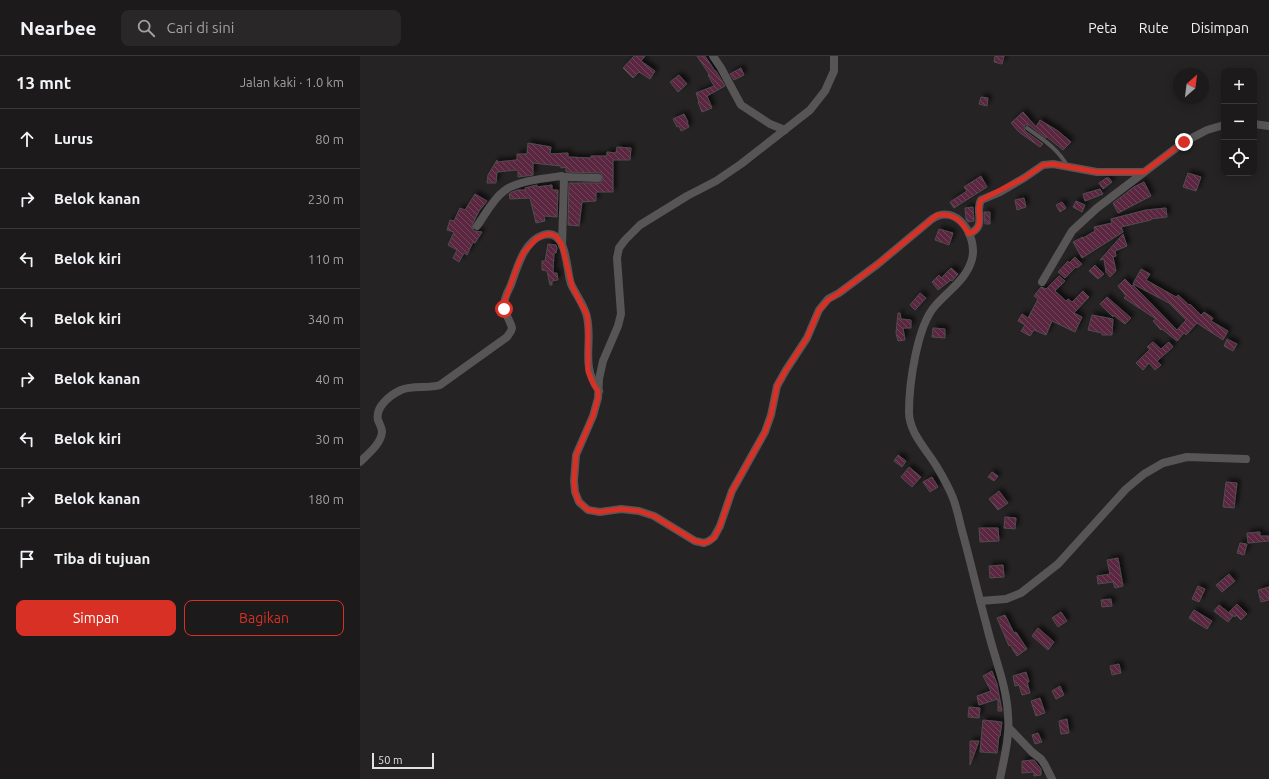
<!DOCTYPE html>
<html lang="id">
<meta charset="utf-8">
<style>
:root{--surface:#1c1a1b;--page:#292728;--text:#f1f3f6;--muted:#a0a1a3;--line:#3a383a;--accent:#d93025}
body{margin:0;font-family:Ubuntu,sans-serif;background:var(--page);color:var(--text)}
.controls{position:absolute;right:12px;top:12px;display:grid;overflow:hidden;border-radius:8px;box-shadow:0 2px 10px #0003}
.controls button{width:36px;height:36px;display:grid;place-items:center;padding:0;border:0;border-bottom:1px solid var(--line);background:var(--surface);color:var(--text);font:20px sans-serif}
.compass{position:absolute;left:813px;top:12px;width:36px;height:36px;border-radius:50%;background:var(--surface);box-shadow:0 2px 10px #0003;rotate:28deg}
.scale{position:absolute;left:12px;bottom:10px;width:62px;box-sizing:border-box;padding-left:4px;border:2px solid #e2e1e1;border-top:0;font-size:11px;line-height:14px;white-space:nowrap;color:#e2e1e1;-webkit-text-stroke:3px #262324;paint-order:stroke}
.stop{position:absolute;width:12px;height:12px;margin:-9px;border:3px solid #d93025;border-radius:50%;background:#fff}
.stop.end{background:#d93025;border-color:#fff;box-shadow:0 1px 4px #0008}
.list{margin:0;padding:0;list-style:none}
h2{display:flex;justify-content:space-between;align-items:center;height:52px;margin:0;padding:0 16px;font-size:17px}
h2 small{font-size:13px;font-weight:400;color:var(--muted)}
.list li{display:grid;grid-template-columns:26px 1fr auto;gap:12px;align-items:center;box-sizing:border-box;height:60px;padding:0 16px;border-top:1px solid var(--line)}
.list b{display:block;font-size:15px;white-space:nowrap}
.list em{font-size:13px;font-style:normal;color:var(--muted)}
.actions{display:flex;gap:8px;padding:12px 16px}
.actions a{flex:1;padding:9px 0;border:1px solid var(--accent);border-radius:8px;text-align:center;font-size:14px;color:var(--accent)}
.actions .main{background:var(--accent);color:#fff}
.icon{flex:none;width:22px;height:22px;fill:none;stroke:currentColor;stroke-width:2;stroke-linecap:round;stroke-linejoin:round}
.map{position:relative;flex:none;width:909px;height:723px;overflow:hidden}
header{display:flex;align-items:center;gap:24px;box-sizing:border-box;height:56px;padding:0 20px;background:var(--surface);border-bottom:1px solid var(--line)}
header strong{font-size:19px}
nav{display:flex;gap:22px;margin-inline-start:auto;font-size:14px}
.search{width:280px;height:36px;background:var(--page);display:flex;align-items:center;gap:10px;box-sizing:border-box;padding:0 14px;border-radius:8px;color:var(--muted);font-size:15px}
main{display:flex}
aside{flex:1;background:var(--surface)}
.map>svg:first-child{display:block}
.building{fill:url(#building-back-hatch);stroke:#504d4e;filter:url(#shadow)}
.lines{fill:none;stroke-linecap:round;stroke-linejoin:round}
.service{stroke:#585557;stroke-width:4}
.minor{stroke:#585557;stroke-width:8}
.route{stroke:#d93025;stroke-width:5}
</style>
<header>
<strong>Nearbee</strong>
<div class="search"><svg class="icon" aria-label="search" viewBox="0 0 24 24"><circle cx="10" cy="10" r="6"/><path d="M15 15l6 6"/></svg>Cari di sini</div>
<nav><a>Peta</a><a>Rute</a><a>Disimpan</a></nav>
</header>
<main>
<aside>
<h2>13 mnt<small>Jalan kaki · 1.0 km</small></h2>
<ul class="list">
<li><svg class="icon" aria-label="ahead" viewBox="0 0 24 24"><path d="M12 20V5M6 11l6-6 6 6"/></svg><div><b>Lurus</b></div><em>80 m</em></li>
<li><svg class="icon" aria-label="right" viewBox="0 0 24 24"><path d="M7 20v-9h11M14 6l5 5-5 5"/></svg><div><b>Belok kanan</b></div><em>230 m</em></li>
<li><svg class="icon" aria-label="left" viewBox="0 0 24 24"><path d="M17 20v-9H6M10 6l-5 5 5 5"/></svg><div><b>Belok kiri</b></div><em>110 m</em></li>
<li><svg class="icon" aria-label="left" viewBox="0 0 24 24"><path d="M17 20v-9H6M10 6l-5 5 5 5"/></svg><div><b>Belok kiri</b></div><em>340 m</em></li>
<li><svg class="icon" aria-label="right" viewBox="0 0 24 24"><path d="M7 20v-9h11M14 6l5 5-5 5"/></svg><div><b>Belok kanan</b></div><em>40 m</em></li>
<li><svg class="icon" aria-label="left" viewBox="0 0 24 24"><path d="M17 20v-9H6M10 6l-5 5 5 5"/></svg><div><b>Belok kiri</b></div><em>30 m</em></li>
<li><svg class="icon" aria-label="right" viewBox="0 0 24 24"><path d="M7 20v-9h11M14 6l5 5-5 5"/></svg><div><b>Belok kanan</b></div><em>180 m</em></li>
<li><svg class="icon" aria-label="arrive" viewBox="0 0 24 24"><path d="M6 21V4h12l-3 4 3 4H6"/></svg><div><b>Tiba di tujuan</b></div></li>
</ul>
<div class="actions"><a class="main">Simpan</a><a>Bagikan</a></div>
</aside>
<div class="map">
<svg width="909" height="723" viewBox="0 0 909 723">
<defs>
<pattern id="building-back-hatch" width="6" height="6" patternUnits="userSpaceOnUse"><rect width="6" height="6" fill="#5a2541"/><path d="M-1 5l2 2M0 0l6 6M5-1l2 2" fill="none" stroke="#71445c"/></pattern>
<filter id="shadow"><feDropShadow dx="3.5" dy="-3.5" stdDeviation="2" flood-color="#0009"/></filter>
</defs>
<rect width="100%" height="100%" fill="#262324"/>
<g class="building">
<polygon points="274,0 285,0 281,5 295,15 290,23 279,16 273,22 263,12"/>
<polygon points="337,0 345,0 355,15 356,15 365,30 347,40 352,52 342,56 338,46 339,46 336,37 354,30 348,19 349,18"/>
<polygon points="635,0 644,0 642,8 634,6"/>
<polygon points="381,12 384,19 374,24 370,18"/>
<polygon points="319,19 327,28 318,36 310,26"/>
<polygon points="621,41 628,42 627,50 619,48"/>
<polygon points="663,56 676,71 680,64 698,75 711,86 703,94 687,81 686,82 669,69 665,69 664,72 665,75 683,88 680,91 659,76 651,67"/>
<polygon points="324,58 328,66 327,66 329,71 321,75 319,70 317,71 313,63"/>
<polygon points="168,87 191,91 190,98 208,97 208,101 231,102 231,100 247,100 247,96 256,97 257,91 271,92 270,104 253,104 253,136 236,136 236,145 222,146 219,170 208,169 209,127 240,127 243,123 241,117 206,116 206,111 201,112 201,110 173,107 173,119 158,121 158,114 137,116 136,127 127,127 128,119 137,104 137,106 157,104 157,98 167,98"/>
<polygon points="828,117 841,121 836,135 823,131"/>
<polygon points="621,120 627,131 594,152 590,146 607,135 604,131"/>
<polygon points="746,122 749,122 752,126 743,133 739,127"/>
<polygon points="784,126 791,140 758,157 753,147 774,131"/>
<polygon points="177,129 177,131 192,129 192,134 198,134 197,161 184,160 185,165 176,167 170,142 150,143 149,138 152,136 158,134 166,134 165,132"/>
<polygon points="740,133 743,138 725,145 723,138"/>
<polygon points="115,138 127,145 119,155 112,169 114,175 122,176 115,187 113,186 107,199 104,197 99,206 93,202 97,194 88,189 94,176 87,174 90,164 94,165 100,152 105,154"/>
<polygon points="664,142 666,151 657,154 655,144"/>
<polygon points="716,145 725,149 722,156 713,151"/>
<polygon points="702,146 706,152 700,156 696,149"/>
<polygon points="613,151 614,165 608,166 606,163 605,152"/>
<polygon points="806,152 807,161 791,163 791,164 761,171 763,176 722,202 713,186 723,181 723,182 735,175 734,171 752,167 751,163 786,154"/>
<polygon points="624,156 630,156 630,168 625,168"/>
<polygon points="579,173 593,177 589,189 575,184"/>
<polygon points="763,178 767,190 755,195 756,200 753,201 756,215 750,221 746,216 744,203 740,204"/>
<polygon points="188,188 196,189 197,192 196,197 194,197 193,217 197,217 198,224 192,225 192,229 190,229 187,215 182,214 182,205 185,205"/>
<polygon points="715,201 722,208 717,212 716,211 705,222 698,216 708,205 709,207"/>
<polygon points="735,209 744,218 738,223 729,215"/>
<polygon points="591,212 598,218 592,225 591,224 578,234 572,226 579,219 581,222"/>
<polygon points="781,213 790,218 786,224 816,241 818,239 829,249 830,248 841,259 844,256 853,262 851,265 868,275 863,284 837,267 826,279 824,277 817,285 802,273 801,274 793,265 796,263 764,242 766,240 758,230 765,223 772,230 773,229 817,274 826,264 809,247 773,228"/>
<polygon points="699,220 705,225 695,235 706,245 708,243 712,246 723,235 729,241 714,257 722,261 715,276 692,265 686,279 674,274 670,280 661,275 665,269 658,265 662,258 668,262 678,243 674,240 681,231 686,233"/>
<polygon points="560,237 566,242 555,254 550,249"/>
<polygon points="747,241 771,262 765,268 753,259 753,261 740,248"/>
<polygon points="538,257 540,257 541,263 551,264 551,272 543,272 545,284 538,285 536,277"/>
<polygon points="732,259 753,263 752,279 742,279 742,277 728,274"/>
<polygon points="573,272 585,273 585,282 572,281"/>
<polygon points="867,283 877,288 873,295 864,290"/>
<polygon points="793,286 801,293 809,286 813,291 797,305 801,309 795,314 789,307 783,314 776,307 790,293 787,291"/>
<polygon points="538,399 546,405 542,411 534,405"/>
<polygon points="549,411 561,421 552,431 541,421"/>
<polygon points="632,416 638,420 634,425 628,421"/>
<polygon points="572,421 578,431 570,436 563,426"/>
<polygon points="866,426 877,427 874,452 863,451"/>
<polygon points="639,435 648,447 638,454 629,443"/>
<polygon points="645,461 656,462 655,473 644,472"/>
<polygon points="619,472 638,472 639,485 620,486"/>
<polygon points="900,476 900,480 909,480 909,485 888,487 887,477"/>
<polygon points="880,487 887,488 884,499 877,497"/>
<polygon points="758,502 763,530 755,532 753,526 738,528 737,520 750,518 747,504"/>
<polygon points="643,509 644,521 630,522 629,510"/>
<polygon points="869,518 875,525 862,536 856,529"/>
<polygon points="838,530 845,533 839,546 832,543"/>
<polygon points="909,531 909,544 901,546 898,534"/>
<polygon points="751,543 752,550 742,551 741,544"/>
<polygon points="877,548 887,558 881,564 876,559 875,561 869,556"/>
<polygon points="859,549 873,560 868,566 854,555"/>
<polygon points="834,554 852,565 847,573 829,562"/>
<polygon points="701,556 707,565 698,571 692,562"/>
<polygon points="645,559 654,577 656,576 667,593 657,600 650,589 649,590 637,562"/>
<polygon points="678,572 694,586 688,594 672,580"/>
<polygon points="759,608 761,617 752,619 750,610"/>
<polygon points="632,615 637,628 642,655 638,655 638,643 619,649 617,640 631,635 623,620"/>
<polygon points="666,616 669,626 667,626 670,637 662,639 659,629 655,630 653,620"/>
<polygon points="700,630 704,639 696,643 692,635"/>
<polygon points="680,642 685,657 676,660 671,645"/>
<polygon points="609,651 620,652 619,662 608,661"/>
<polygon points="707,663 709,677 701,678 699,665"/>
<polygon points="623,664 642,666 640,680 639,680 637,697 620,696"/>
<polygon points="678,677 682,686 675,688 672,679"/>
<polygon points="610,685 619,685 610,709"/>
<polygon points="674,704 681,713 681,719 674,720 674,716 662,717 662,705"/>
</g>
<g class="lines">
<path class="service" d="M667,72C684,84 698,93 708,111"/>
<g class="minor">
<polyline points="353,0 361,12 381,49 410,68 425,74"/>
<path d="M474,0V15L465,35L450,54L381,108L356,125L327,140L280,169L265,184L259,192L257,202L261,258L258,270L243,305L239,323L238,342L233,360L216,399L214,425L215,436L219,446L228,454L240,456L261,453L279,455L294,460L335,485L344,487L349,485L354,481L360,470L372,435L405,376L411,359L417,330L426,314L447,282L459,254L468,243L479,237L518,208L572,163C596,146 618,180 612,203C607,223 588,235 575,250C557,270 549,328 549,356C549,377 567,394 577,411C583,421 589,432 593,442C598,455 600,469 604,482C612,512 619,542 627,571C634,601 647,630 648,660C650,681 644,702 640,723"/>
<polyline points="894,68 909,70"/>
<polyline points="203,121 238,122"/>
<path d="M117,170C125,159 133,143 144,135C156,125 187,122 202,120L204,122L202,189"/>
<path d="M609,178C628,169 614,157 621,144L640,136L664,122L683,109L693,108L737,116H783"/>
<polyline points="682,226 712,175 737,152 824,86 847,74 864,69"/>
<path d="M0,406C8,398 21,388 22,376C22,372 20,369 18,364C15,351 30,339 41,334C53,329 68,333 80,329L147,281L151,275L152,272C150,264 144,257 144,249C144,242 148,235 151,229C157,212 164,185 183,179C208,171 206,215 211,228C216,239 225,250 227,261C233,289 220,309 239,335"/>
<polyline points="620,545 646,543 661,537 698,508 766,433 784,418 803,407 827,401 886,403"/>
<polyline points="649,672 672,696 681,703 685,709 692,723"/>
</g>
</g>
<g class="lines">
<path class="route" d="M144,253L145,244L159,206L164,196L176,183L184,179L190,178L196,180L202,189L212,230L227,259L228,269V315L233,327L238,335V342L233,360L216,399L214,425L215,436L219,446L228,454L240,456L261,453L279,455L294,460L335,485L344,487L349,485L354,482L360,470L372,435L405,376L411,359L417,330L426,314L447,282L459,254L468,244L479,237L518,208L577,159C594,157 601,164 609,178C628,170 614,157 621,144L664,122L683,109L693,108L737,116H784L824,86"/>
</g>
</svg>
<div class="controls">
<button>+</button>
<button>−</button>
<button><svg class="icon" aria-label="locate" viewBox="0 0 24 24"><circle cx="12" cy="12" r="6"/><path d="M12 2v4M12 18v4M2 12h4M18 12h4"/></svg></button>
</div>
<svg class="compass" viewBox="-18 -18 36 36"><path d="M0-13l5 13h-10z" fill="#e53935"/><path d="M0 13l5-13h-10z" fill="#a0a1a3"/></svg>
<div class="scale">50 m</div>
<div class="stop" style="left:144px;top:253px"></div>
<div class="stop end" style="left:824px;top:86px"></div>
</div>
</main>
